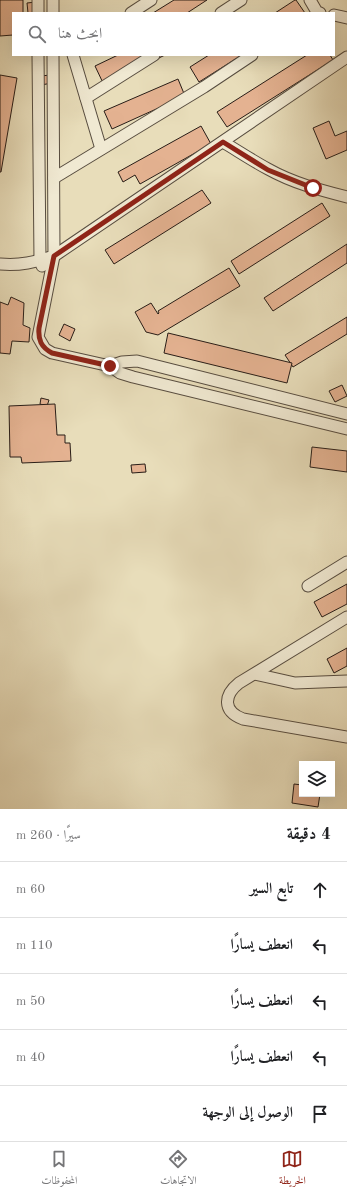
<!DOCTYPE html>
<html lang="ar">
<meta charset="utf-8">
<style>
:root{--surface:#fff;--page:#f6f6f6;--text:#202124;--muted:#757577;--line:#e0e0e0;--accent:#8f2418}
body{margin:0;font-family:"Old Standard TT",Amiri,serif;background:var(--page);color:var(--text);direction:rtl}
.controls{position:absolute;right:12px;bottom:12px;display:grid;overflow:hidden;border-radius:0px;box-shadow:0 4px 16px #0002}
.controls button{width:36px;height:36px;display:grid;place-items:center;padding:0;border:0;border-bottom:1px solid var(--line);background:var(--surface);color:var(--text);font:20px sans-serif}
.stop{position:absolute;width:12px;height:12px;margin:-9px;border:3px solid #8f2418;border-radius:50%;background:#fff}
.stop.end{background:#8f2418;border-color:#fff;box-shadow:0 1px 4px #0008}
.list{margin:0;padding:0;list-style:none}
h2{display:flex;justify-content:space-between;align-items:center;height:52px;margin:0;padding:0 16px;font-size:17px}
h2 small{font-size:13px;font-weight:400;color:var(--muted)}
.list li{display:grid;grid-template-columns:26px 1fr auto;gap:12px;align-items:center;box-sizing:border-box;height:56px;padding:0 16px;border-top:1px solid var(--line)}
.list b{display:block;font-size:15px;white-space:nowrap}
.list em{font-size:13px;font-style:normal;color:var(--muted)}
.icon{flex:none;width:22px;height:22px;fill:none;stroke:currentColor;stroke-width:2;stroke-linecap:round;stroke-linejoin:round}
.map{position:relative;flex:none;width:347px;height:809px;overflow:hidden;direction:ltr}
.search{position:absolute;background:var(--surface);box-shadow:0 4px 16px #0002;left:12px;right:12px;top:12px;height:44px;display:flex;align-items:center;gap:10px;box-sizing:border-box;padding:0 14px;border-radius:0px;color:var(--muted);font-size:15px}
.sheet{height:332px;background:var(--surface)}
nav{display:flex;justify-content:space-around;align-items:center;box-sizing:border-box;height:56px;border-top:1px solid var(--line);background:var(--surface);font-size:11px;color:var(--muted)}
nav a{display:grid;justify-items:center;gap:2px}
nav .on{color:var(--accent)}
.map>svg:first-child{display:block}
.building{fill:#e4b291;stroke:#281d17}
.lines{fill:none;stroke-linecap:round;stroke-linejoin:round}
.street-casing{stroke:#584d40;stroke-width:13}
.street{stroke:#f0e9d2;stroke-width:11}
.route{stroke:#8f2418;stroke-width:5}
</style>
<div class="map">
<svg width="347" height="809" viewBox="0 0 347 809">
<rect width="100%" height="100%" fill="#e8ddba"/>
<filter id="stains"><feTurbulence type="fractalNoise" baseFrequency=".005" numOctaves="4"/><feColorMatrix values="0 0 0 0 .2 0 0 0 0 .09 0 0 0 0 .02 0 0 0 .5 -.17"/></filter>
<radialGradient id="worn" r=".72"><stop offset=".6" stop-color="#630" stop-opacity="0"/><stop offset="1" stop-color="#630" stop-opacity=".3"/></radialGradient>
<g class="building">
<polygon points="0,0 23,0 23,13 13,13 13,35 0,36"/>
<polygon points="174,0 207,0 187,13 153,13"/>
<polygon points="296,0 305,13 275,13 295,0"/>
<polygon points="36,2 36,13 28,13 27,3"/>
<polygon points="118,55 165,55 104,85 95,66"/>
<polygon points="209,55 242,55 199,82 190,67"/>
<polygon points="307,55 330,55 333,60 227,127 217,112"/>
<polygon points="0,75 17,78 1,172 0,172"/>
<polygon points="51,75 52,83 41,85 40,76"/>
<polygon points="178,79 185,96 112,129 104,111"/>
<polygon points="329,121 335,136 347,131 347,150 326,159 313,128"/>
<polygon points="201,126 211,144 140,184 135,175 123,182 118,172"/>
<polygon points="202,190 211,203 114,264 105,250"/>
<polygon points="322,203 330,216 239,274 231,261"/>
<polygon points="347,244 347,263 273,311 264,298"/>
<polygon points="229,268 240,286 158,335 146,332 135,312 151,303 158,314 159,313 158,311"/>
<polygon points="11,297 24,303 23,325 30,328 29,342 12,341 10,354 0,353 0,302 8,305"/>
<polygon points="347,317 347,334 293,367 285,355"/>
<polygon points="64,324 75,329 70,341 59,335"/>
<polygon points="168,333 292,363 287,383 164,353"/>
<polygon points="342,385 347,396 335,402 329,391"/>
<polygon points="41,398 49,400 47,406 40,404"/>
<polygon points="55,404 57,435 65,435 65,443 70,443 71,461 22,463 21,457 10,457 9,406"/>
<polygon points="312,447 347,451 347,472 310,467"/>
<polygon points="145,464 146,472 132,473 131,465"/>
<polygon points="347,584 347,604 322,617 314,602"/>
<polygon points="347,648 347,666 334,673 327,659"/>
<polygon points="294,784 302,785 302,794 320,794 318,807 292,803"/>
</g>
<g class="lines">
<defs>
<g id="street">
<polyline points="38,0 38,13"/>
<polyline points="53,0 53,13"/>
<polyline points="310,0 317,12 320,13"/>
<polyline points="131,13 151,0"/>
<polyline points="221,13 241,0"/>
<polyline points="334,15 347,18"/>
<polyline points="38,55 40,260 42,266"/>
<polyline points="53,55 54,256 38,337 45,349 52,353 110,366 120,373 133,377 347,429"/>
<polyline points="73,55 101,149"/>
<polyline points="86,98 154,55"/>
<path d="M223,142C238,151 253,161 268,169C293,183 320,190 347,197"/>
<polyline points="54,178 204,87 252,55"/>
<path d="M0,264C20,266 35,262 54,256L347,57"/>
<polyline points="110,366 122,362 137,361 347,414"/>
<polyline points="308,586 347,562"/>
<path d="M347,617L239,683C224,695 222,711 243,719L347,737"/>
<polyline points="255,674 295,683 347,681"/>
</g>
</defs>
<use href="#street" class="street-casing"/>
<use href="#street" class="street"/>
</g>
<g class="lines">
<path class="route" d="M110,366L52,353C41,347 38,340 39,328L54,256L223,142L268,170L313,188"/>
</g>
<rect width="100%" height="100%" filter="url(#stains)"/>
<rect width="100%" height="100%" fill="url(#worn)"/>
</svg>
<div class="controls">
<button><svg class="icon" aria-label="layers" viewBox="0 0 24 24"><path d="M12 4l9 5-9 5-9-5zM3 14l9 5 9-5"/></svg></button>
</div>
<div class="stop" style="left:313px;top:188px"></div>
<div class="stop end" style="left:110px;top:366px"></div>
<div class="search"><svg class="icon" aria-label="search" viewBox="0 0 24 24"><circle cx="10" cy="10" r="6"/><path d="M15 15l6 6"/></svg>ابحث هنا</div>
</div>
<section class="sheet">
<h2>4 دقيقة<small>سيرًا · 260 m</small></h2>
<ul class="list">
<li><svg class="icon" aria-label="ahead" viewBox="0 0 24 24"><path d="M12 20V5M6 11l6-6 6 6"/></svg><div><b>تابع السير</b></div><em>60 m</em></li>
<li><svg class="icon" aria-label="left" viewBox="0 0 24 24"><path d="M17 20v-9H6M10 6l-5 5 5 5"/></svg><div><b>انعطف يسارًا</b></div><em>110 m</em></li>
<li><svg class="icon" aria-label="left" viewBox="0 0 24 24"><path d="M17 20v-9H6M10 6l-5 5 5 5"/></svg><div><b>انعطف يسارًا</b></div><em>50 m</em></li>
<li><svg class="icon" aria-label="left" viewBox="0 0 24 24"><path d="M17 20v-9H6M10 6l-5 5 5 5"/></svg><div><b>انعطف يسارًا</b></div><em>40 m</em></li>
<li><svg class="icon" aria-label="arrive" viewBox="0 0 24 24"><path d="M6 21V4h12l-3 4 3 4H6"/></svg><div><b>الوصول إلى الوجهة</b></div></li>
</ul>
</section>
<nav>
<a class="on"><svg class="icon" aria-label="map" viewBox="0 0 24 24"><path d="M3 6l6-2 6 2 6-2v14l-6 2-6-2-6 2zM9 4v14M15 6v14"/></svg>الخريطة</a>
<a><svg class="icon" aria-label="directions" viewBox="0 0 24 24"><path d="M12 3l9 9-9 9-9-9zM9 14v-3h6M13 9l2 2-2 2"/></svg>الاتجاهات</a>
<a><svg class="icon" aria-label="saved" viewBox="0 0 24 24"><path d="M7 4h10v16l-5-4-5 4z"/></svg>المحفوظات</a>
</nav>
